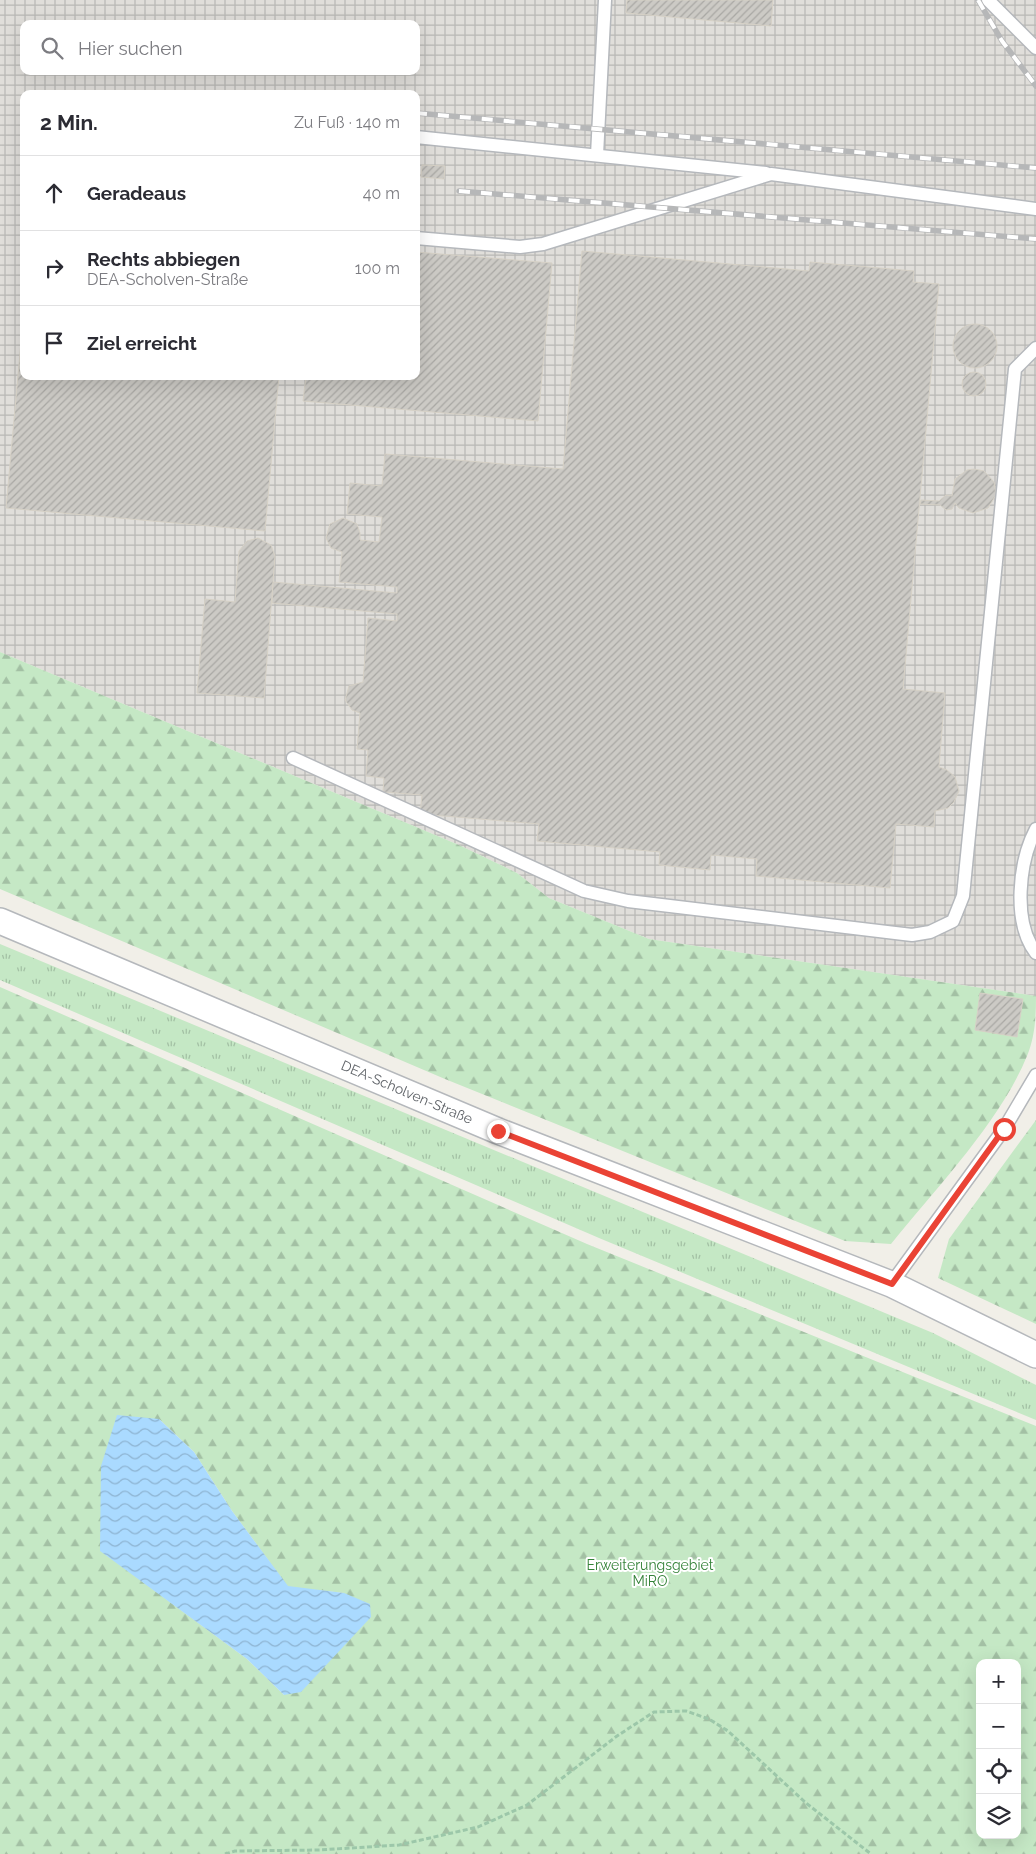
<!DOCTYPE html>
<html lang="de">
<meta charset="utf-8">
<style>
:root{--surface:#fff;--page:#f2f2f3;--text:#2b2b33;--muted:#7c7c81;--line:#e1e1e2}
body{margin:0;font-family:Raleway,sans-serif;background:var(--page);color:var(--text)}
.controls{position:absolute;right:15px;bottom:15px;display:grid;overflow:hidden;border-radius:10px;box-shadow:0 5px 20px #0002}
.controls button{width:45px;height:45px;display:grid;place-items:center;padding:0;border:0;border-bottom:1px solid var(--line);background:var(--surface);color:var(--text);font:25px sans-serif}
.stop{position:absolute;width:15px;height:15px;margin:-11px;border:4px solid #ea4335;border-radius:50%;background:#fff}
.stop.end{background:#ea4335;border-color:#fff;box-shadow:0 1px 5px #0008}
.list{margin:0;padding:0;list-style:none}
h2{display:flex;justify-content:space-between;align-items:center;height:65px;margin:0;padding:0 20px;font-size:21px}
h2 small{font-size:16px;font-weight:400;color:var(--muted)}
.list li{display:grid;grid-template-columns:32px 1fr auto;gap:15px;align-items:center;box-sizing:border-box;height:75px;padding:0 20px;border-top:1px solid var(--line)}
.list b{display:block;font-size:19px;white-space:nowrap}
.list p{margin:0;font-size:16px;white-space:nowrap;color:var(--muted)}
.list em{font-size:16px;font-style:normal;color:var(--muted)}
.icon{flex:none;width:28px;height:28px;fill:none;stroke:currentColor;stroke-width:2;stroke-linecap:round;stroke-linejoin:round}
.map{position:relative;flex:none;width:1036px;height:1854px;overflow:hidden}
.search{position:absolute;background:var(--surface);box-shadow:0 5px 20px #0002;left:20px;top:20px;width:400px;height:55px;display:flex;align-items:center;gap:12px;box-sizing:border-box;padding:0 18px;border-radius:10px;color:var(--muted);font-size:19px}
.panel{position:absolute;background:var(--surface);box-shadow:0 5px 20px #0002;left:20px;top:90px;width:400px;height:290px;border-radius:10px}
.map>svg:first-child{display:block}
.industrial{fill:url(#industrial-grid);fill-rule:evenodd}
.grass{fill:url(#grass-tufts)}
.forest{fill:url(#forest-firs);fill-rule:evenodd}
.water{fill:url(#water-waves)}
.building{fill:url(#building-hatch);stroke:#d6d1c6}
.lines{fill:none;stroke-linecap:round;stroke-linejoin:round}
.lane-casing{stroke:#b5b8bc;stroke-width:15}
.street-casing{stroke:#b5b8bc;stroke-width:28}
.path{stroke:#9cc7a9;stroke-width:3;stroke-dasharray:5 2.5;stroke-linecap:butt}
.lane{stroke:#fff;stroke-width:12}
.street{stroke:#fff;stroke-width:25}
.rail-casing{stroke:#b6b7b8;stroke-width:5.5}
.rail{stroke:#fff;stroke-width:4;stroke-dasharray:11;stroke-linecap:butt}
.route{stroke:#ea4335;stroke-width:6}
.labels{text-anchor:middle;stroke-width:4;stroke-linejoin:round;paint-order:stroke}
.street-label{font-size:14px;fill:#5f6368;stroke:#fff}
.park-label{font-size:14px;fill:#348238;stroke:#fff}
</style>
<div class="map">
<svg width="1036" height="1854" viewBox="0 0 1036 1854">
<defs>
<pattern id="industrial-grid" width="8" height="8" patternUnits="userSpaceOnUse" patternTransform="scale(1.25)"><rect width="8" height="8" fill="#e0deda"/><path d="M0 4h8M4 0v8" fill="none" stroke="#b9b8b5"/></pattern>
<pattern id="grass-tufts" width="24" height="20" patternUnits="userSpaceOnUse" patternTransform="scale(1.25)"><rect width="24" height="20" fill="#c5e8c5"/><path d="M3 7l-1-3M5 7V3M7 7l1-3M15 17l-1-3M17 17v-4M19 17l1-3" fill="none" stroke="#a3c0a4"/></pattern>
<pattern id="forest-firs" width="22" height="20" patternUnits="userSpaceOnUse" patternTransform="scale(1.25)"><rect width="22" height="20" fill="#c5e8c5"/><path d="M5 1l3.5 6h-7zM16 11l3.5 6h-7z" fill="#a3c0a4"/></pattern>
<pattern id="water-waves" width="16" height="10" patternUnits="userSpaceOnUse" patternTransform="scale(1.25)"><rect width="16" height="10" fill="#aadaff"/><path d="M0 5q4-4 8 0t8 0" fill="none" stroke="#8eb4d2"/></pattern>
<pattern id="building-hatch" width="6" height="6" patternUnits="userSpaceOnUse" patternTransform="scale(1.25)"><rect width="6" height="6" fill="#cccac5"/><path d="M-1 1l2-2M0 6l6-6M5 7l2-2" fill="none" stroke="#a9a8a4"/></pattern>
</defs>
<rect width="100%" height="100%" fill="#f1efe8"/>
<path class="industrial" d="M0,0H1036V996L649,939L549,898L517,873L459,845L0,652ZM24,24H416V71H24ZM24,94H416V376H24Z"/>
<polygon class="grass" points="0,944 933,1333 1036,1385 1036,1420 599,1238 0,980"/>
<g class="forest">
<path d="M0,652L459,845L517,873L549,898L649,939L1036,996C1036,1017 1035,1037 1027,1056C1000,1122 936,1188 891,1244L845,1241L445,1079L0,889Z"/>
<path d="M0,987L587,1244L1036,1426V1854H0ZM159,1419L194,1452L232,1511L288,1587L344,1593L284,1695L247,1659L101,1551ZM980,1663H1017V1835H980Z"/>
<polygon points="1036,1120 1036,1324 938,1278 949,1239"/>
</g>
<polygon class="water" points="117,1415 159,1419 194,1452 232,1511 288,1586 344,1593 370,1604 371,1617 301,1692 284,1695 247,1659 100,1551 101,1466"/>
<g class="building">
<polygon points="627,0 773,0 771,26 626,13"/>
<polygon points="422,165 445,166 444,179 421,177"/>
<polygon points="582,251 809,271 810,262 914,271 913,282 939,284 903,689 945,693 939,767 947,770 955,777 959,791 954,802 948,808 935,811 934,827 896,824 890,888 756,876 757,859 711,855 710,870 659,865 660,852 537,841 539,824 420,814 422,795 383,792 384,778 366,776 368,750 357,749 360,713 352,710 345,700 349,686 363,682 368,618 397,621 397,614 272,603 273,582 397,593 397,587 339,582 342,552 331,548 326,538 330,524 343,518 357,524 360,533 360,540 379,542 382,517 347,514 350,483 382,486 385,454 563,469"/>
<polygon points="416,252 552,263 538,421 303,401 306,376 416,376"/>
<polygon points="24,309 24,376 279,376 265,531 6,508"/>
<circle cx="975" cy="346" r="22"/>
<circle cx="974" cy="384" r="12"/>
<polygon points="974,469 984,471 994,482 996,495 988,508 973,513 959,508 955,503 952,509 946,510 940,505 920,504 921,500 939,501 946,495 952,496 955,479 967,470"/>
<polygon points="258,538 271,545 275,556 264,698 197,693 205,599 235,602 239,551 247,541"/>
<polygon points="980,993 1023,999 1017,1037 975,1030"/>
</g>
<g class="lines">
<defs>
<g id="lane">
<polyline points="988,0 1036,48"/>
<polyline points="416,137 766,173"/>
<polyline points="597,155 605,0"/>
<polyline points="416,238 520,247 543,244 771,174 1036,209"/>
<polyline points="293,758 584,891 628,901 912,935 930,932 953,921 963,896 1015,369 1036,348"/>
<path d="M1036,829C1019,861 1012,922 1036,953"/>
<polyline points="891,1284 1004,1129 1036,1075"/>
</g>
<polyline id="street" points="0,921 498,1131 891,1284 1036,1355"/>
</defs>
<use href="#lane" class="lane-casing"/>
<use href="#street" class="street-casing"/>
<polyline class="path" points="225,1854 235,1851 319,1850 399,1845 478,1827 527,1805 617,1736 654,1712 686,1711 709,1719 728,1731 806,1803 871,1854"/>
<use href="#lane" class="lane"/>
<use href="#street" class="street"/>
<defs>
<g id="rail">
<polyline points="978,0 1002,41 1036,86"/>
<polyline points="416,113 1036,168"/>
<polyline points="459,191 1036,239"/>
</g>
</defs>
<use href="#rail" class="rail-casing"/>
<use href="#rail" class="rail"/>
</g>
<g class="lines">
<polyline class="route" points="498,1131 892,1284 1004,1129"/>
</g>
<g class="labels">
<g class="street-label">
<text transform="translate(407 1092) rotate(23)" y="5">DEA-Scholven-Straße</text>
</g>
<g class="park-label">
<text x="650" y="1570">Erweiterungsgebiet<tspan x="650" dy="16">MiRO</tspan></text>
</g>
</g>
</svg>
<div class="controls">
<button>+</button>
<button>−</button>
<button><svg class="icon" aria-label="locate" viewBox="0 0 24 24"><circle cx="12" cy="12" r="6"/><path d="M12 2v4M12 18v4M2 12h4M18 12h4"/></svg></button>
<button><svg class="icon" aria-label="layers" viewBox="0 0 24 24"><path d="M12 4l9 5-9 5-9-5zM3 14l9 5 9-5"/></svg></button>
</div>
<div class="stop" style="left:1004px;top:1129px"></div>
<div class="stop end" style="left:498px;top:1131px"></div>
<div class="search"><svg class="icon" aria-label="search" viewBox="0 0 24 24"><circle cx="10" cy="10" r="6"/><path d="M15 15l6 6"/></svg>Hier suchen</div>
<section class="panel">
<h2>2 Min.<small>Zu Fuß · 140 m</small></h2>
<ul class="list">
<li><svg class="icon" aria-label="ahead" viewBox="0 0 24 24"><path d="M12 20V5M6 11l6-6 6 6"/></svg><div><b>Geradeaus</b></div><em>40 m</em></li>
<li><svg class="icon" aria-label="right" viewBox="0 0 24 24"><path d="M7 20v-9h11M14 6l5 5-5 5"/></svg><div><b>Rechts abbiegen</b><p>DEA-Scholven-Straße</p></div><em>100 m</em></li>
<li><svg class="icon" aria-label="arrive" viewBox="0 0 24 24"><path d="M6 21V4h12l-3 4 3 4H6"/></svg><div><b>Ziel erreicht</b></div></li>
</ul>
</section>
</div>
